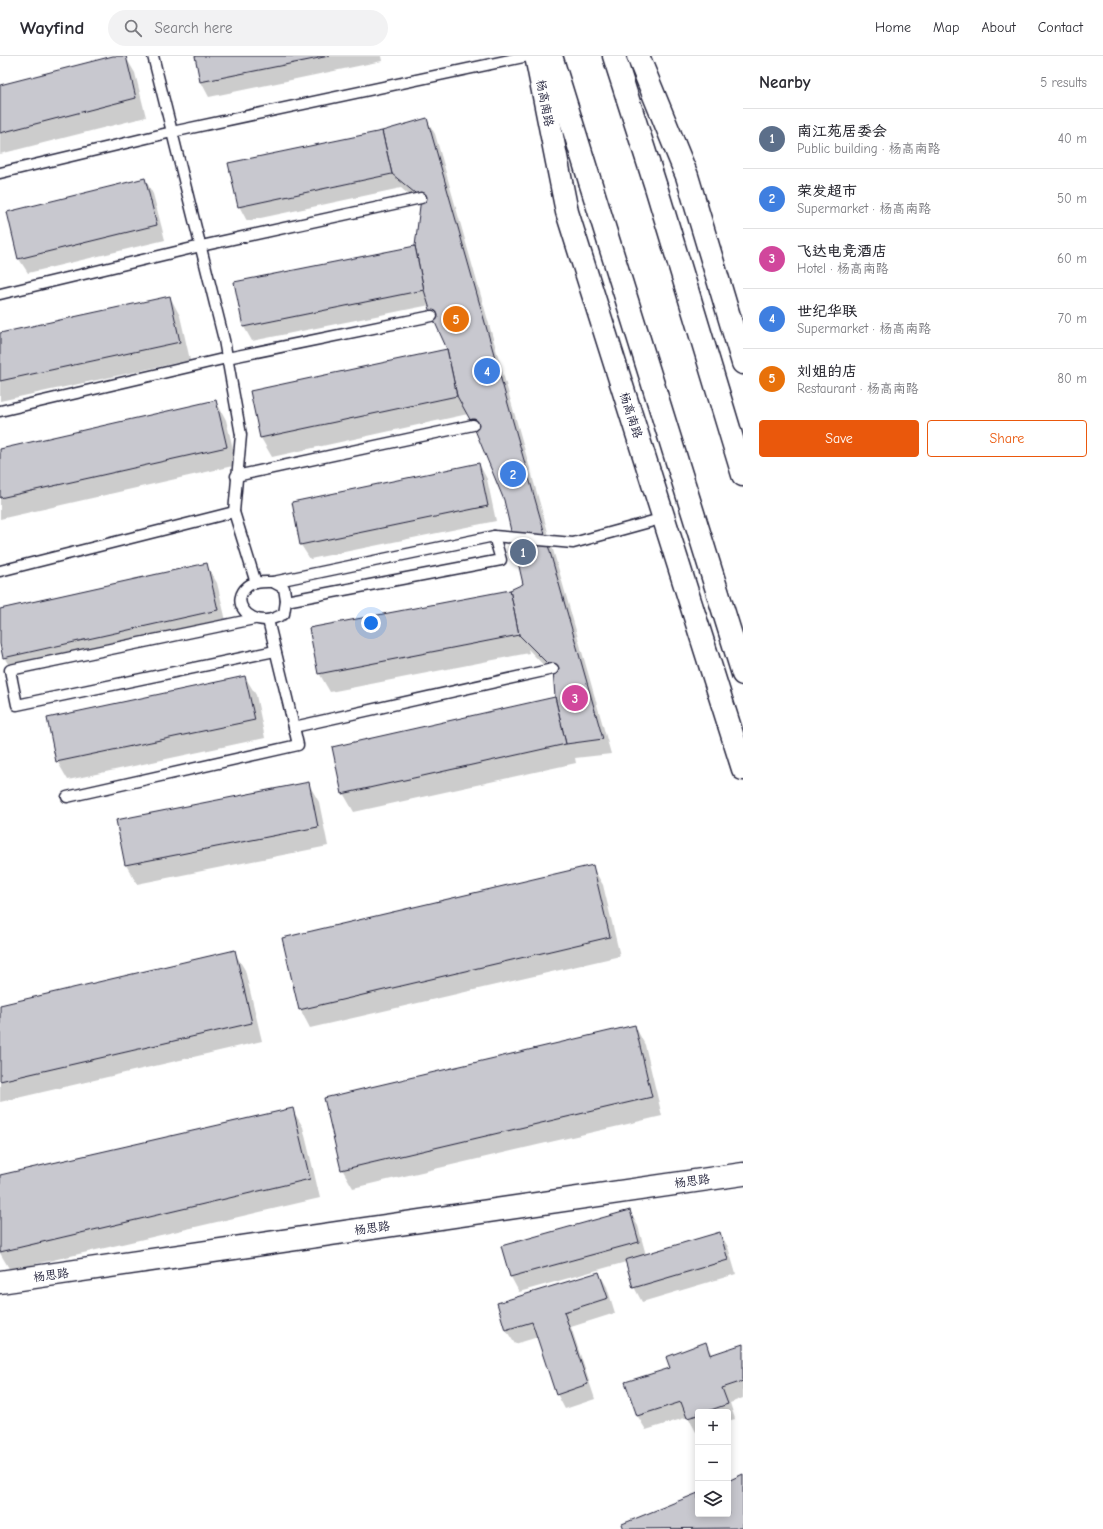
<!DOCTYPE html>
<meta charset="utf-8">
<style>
:root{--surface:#fff;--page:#f2f2f3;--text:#2b2b33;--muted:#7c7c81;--line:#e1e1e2;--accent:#ea580c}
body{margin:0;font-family:"Comic Neue","LXGW WenKai TC",sans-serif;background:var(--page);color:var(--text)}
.controls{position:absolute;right:12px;bottom:12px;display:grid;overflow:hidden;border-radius:4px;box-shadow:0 2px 10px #0003}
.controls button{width:36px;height:36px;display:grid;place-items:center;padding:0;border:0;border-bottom:1px solid var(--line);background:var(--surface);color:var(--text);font:20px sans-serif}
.you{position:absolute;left:371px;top:567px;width:14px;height:14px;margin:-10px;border:3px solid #fff;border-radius:50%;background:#1a73e8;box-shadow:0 0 0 6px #1a73e833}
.badge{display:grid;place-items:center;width:26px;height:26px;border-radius:50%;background:var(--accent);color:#fff;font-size:13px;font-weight:700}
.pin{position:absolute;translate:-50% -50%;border:2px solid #fff;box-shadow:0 1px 4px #0006}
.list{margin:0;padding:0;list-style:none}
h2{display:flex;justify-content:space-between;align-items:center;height:52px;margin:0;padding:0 16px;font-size:17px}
h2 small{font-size:13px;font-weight:400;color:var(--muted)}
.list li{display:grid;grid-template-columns:26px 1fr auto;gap:12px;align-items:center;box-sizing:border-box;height:60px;padding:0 16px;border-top:1px solid var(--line)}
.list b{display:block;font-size:15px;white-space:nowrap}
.list p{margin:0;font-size:13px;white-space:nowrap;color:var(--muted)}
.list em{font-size:13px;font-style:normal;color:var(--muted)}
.actions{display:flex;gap:8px;padding:12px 16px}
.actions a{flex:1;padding:9px 0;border:1px solid var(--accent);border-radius:4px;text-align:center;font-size:14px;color:var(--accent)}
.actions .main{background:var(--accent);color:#fff}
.icon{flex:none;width:22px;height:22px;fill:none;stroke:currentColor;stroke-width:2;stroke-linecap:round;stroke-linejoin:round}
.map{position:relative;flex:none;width:743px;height:1473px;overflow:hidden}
header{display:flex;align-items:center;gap:24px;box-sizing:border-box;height:56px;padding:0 20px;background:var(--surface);border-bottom:1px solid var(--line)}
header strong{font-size:19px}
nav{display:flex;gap:22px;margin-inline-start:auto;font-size:14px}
.search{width:280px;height:36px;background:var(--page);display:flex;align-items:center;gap:10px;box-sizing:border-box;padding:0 14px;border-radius:22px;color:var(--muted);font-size:15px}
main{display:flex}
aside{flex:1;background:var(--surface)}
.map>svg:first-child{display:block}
.shadow{fill:#0003}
.building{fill:#c8c8cf;stroke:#22223b}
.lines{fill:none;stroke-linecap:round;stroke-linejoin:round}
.service-casing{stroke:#22223b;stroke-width:13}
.tertiary-casing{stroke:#22223b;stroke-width:25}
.primary-casing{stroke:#22223b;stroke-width:25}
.trunk-casing{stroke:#22223b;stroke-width:25}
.service{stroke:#fff;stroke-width:10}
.tertiary{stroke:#fff;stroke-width:22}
.primary{stroke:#fff;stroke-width:22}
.trunk{stroke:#fff;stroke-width:22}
.labels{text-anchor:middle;stroke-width:3;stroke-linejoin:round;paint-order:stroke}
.street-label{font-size:12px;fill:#22223b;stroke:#fff}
</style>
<header>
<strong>Wayfind</strong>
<div class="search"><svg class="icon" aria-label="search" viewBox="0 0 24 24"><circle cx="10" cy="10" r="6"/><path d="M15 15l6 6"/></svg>Search here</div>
<nav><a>Home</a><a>Map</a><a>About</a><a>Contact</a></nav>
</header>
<main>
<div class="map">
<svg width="743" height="1473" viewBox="0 0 743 1473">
<rect width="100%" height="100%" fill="#fff"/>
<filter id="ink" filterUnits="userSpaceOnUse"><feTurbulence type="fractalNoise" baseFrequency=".025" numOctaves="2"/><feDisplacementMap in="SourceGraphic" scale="8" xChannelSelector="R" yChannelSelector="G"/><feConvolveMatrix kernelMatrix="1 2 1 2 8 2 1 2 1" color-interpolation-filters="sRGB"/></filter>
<g filter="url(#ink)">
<g class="shadow">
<polygon points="117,0 125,0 135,17 146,61 0,98 0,30"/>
<polygon points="196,0 381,0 382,5 209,41 201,26"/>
<polygon points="427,64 435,78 611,698 575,702 576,707 354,756 343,737 557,642 554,620 528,593 529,597 330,636 319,617 524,528 505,444 468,358 272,401 261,382 252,336 448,294 430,249 252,285 244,271 416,191 421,149 401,132 247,165 239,150 383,76"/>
<polygon points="145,123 153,138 165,184 28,217 19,203"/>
<polygon points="170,241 180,260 190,304 0,345 0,278"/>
<polygon points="216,345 226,364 237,409 0,463 0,394"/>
<polygon points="479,408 487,423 496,465 310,503 301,489"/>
<polygon points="206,508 217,527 228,573 15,620 4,601 0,583 0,554"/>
<polygon points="245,621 256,639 265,682 68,724 57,705"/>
<polygon points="308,727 319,746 328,790 137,828 126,809 117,765"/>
<polygon points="592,810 603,829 620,900 310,972 300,953"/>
<polygon points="234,896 245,914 262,985 0,1046 0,950"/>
<polygon points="635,970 645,989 662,1060 353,1132 342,1113"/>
<polygon points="292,1053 303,1071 320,1142 10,1214 0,1197 0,1120"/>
<polygon points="630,1156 638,1170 646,1199 720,1177 728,1191 736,1218 642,1246 634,1231 626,1206 519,1236 511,1221 502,1190"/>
<polygon points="599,1217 607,1231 615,1257 571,1271 595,1343 565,1353 557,1338 538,1281 515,1288 506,1274 498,1248"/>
<polygon points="706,1288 712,1299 743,1289 743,1342 730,1347 735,1363 728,1365 728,1356 698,1356 698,1376 696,1376 688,1361 646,1374 637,1359 671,1313"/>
<polygon points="743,1419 743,1473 625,1473 623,1469 698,1438 698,1458 728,1458 728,1426"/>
</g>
<g class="building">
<polygon points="113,0 126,0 136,42 0,77 0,29"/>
<polygon points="195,0 329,0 200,26"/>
<polygon points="427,62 603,683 566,688 555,641 553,613 519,579 510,534 523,528 504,444 473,369 457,340 447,293 432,260 424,234 415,190 421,142 392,118 382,75"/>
<polygon points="382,75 392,118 238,151 228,107"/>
<polygon points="145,122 157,169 18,203 7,156"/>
<polygon points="415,190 424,234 243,271 234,226"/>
<polygon points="170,240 180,286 0,325 0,277"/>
<polygon points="447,293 457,340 260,382 250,335"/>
<polygon points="216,344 227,391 0,442 0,393"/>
<polygon points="479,407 488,450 300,489 292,446"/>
<polygon points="207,507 218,554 3,602 0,588 0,553"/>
<polygon points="510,534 519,579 318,618 309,572"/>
<polygon points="245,620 255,664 56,706 47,662"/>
<polygon points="555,641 566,688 342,738 332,691"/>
<polygon points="309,726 318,771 125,809 116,764"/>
<polygon points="593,809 610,881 299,954 282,882"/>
<polygon points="235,894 252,967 0,1025 0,949"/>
<polygon points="635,969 652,1041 341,1114 324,1042"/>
<polygon points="293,1052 310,1123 0,1196 0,1119"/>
<polygon points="630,1154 639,1186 510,1221 501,1190"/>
<polygon points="720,1176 728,1204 633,1232 625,1204"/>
<polygon points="599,1216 608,1242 564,1256 588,1328 556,1339 532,1266 505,1274 497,1247"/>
<polygon points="706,1286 710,1299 743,1288 743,1325 722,1332 728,1348 705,1356 698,1356 698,1359 687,1362 681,1346 637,1360 625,1326 670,1312 666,1301"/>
<polygon points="743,1418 743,1472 624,1473 622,1468 698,1437 698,1458 728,1458 728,1425"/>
</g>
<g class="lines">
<defs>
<g id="service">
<polyline points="153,0 224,284 241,379 234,456 256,527"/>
<polyline points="0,117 172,76 528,0"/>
<polyline points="0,238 201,190 421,142"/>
<polyline points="0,355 227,302 432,260"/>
<polyline points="236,420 473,369"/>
<polyline points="0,515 234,456"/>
<polyline points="273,526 494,480 573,487 664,462"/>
<path d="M273,526L284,532L286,545L284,558C279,560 272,564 266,564C247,565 230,545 248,530C255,525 266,526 273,526Z"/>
<polyline points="286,545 501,504 494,480"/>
<polyline points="254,563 10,614 17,649 275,595"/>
<polyline points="268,564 294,671 553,613"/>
<polyline points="67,741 298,689 294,671"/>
</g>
<polyline id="tertiary" points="0,1226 743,1118"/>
<g id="primary">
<polyline points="536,0 567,156 743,713"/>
<polyline points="638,0 687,120 743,307"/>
</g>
<g id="trunk">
<polyline points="551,0 743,618"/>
<polyline points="614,0 656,131 743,419"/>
</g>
</defs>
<use href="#service" class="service-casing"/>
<use href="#tertiary" class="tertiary-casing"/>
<use href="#primary" class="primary-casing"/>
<use href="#trunk" class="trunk-casing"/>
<use href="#service" class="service"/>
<use href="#tertiary" class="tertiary"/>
<use href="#primary" class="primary"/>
<use href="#trunk" class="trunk"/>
</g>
</g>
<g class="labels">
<g class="street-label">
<text transform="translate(545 47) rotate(79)" y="4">杨高南路</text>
<text transform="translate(631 359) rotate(72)" y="4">杨高南路</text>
<text transform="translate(692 1125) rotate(-8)" y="4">杨思路</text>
<text transform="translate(372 1172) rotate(-8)" y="4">杨思路</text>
<text transform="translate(51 1219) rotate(-8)" y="4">杨思路</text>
</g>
</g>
</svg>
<div class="controls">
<button>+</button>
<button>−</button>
<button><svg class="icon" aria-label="layers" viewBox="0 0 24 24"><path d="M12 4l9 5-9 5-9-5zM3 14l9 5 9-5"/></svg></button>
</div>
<div class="you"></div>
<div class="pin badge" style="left:523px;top:496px;background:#5c6f8a">1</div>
<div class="pin badge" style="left:513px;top:418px;background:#3f7fe0">2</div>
<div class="pin badge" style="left:575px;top:642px;background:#d1479c">3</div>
<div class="pin badge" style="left:487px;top:315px;background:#3f7fe0">4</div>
<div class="pin badge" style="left:456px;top:263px;background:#e8710a">5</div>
</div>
<aside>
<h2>Nearby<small>5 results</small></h2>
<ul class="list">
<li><span class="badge" style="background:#5c6f8a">1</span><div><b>南江苑居委会</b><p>Public building · 杨高南路</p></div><em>40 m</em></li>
<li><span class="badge" style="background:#3f7fe0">2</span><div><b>荣发超市</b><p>Supermarket · 杨高南路</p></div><em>50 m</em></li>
<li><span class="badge" style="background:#d1479c">3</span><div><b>飞达电竞酒店</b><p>Hotel · 杨高南路</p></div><em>60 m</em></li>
<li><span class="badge" style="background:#3f7fe0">4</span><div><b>世纪华联</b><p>Supermarket · 杨高南路</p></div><em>70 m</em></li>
<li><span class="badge" style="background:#e8710a">5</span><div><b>刘姐的店</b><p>Restaurant · 杨高南路</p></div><em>80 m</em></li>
</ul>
<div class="actions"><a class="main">Save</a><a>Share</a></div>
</aside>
</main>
